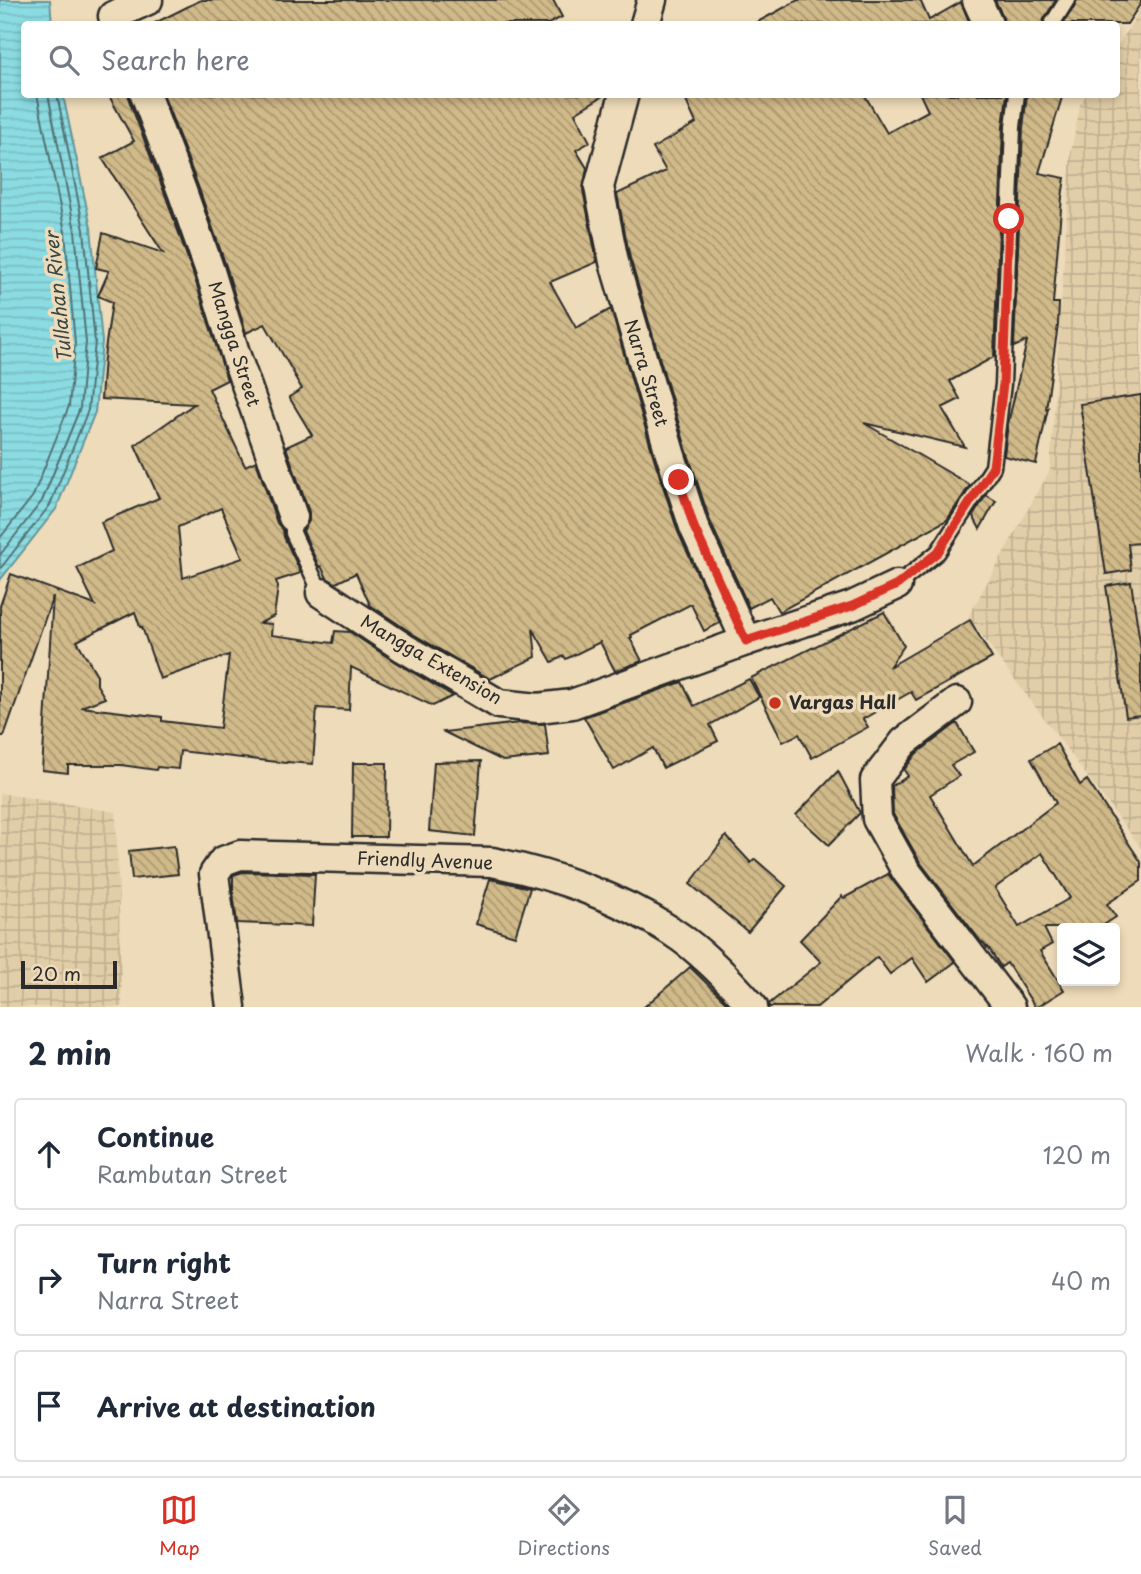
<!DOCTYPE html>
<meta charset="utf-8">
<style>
:root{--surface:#fff;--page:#f6f6f7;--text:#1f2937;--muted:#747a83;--line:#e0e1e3;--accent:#d93025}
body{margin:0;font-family:"Playpen Sans",sans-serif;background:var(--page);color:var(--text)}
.controls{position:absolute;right:21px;bottom:21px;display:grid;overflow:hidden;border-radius:7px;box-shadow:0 4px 10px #0003}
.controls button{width:63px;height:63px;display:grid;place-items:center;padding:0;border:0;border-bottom:2px solid var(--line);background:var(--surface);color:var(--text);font:35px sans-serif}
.scale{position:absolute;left:21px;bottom:18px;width:96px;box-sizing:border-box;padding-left:7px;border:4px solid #2b2b2b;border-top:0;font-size:19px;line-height:24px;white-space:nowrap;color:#2b2b2b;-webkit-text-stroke:5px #eedbb9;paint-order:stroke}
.stop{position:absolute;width:21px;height:21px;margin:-16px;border:5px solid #d93025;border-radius:50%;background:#fff}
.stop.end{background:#d93025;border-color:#fff;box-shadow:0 2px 7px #0008}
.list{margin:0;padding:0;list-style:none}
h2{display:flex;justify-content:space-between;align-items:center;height:91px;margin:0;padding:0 28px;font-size:30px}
h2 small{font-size:23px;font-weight:400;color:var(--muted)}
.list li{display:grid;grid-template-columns:46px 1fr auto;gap:21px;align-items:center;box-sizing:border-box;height:112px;margin:0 14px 14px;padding:0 14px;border:2px solid var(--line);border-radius:7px}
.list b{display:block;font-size:26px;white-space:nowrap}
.list p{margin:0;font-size:23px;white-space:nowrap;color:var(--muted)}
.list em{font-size:23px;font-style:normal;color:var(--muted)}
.icon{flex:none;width:38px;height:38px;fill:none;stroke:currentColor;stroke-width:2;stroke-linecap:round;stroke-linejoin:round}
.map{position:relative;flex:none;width:1141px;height:1007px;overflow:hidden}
.search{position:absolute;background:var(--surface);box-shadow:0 4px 10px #0003;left:21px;right:21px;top:21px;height:77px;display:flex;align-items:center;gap:18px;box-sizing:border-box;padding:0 24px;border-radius:7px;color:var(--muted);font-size:26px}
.sheet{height:469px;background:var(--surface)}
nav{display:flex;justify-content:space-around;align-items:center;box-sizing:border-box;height:98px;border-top:2px solid var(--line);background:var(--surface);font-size:19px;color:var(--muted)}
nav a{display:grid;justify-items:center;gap:4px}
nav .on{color:var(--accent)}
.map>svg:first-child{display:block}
.industrial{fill:url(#industrial-grid)}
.water{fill:url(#water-rules);stroke:#659599;stroke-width:2}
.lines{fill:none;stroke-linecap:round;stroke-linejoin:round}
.shore{stroke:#517274;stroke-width:2}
.building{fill:url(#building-back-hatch);stroke:#2b2b2b;stroke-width:2;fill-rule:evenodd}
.lane-casing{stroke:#2b2b2b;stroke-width:19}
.street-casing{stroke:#2b2b2b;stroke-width:33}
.lane{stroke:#eedbb9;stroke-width:14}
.street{stroke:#eedbb9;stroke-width:28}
.route{stroke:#d93025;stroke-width:9}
.poi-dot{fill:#c8321e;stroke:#eedbb9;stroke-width:2.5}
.labels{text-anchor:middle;stroke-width:7;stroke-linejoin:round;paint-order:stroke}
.street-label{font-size:18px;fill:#2b2b2b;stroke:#eedbb9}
.poi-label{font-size:18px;font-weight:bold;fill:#2b2b2b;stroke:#eedbb9;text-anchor:start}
.water-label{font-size:19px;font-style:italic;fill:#394646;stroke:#eedbb9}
</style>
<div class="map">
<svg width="1141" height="1007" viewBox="0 0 1141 1007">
<defs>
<pattern id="industrial-grid" width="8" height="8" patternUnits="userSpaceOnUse" patternTransform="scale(1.75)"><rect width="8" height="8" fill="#e1cea8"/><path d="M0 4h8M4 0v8" fill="none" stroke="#c1b191"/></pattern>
<pattern id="water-rules" width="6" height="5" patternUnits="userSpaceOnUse" patternTransform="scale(1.75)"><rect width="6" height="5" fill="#8bdce2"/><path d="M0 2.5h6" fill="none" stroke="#78bdc2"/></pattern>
<pattern id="building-back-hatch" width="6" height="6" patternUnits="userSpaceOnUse" patternTransform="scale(1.75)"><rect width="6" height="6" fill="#d1ba89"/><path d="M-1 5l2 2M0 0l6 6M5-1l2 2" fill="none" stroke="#aa9770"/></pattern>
</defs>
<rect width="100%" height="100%" fill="#eedbb9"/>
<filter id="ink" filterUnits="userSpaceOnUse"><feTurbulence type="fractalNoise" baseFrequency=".0143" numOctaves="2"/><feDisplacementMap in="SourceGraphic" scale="14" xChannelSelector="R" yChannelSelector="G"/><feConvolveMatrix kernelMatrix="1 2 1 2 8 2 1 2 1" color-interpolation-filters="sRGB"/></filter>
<g filter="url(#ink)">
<g class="industrial">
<polygon points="1141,8 1141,848 968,617 1050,470 1071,152 1080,105 1086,95 1116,94 1117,47"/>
<polygon points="0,793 116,812 122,1007 0,1007"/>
</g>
<polygon class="water" points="0,0 50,0 52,24 24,24 24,94 63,95 91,228 102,342 95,412 56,509 0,580"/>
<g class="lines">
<g class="shore">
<polyline points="0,538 33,496 69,406 75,343 65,232 37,94"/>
<polyline points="0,555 42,501 80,408 86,342 75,231 48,94"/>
<polyline points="0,569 50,505 88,410 95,342 84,230 57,94"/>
</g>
</g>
<g class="building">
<polygon points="201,0 553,0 562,17 548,24 153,24"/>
<polygon points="798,0 920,0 929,20 961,2 970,24 754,24"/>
<polygon points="995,0 1056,0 1044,19 1042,24 1004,24 1003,17"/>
<polygon points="1077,0 1141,0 1141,3 1127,24 1063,24 1075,5"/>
<path d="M108,94H129V100L166,197L194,276L227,380L209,389L245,466L256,461L277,523L283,530L284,537L301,573L276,581L278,587L274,616L260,623L272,624L271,635L333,643L335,631L350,632L395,662L453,696L433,706L351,667L349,710L317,708L313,764L287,762L286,763L180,751L178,769L157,767L156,770L121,765H68V773L42,770L53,596L4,736H0V606L11,574L95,605L77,568L112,551L101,522L159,498L135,445L194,404L101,399L104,357L112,302L98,296L109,271L96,268L103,233L163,253L102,158L134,141ZM221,508L243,558L183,578L178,527ZM135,612L140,627H142L160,679L229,655L220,728L162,721V717L81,707L105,698L97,685V675L77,641Z"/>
<polygon points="163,94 606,94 575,113 590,142 576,150 587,168 583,190 597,262 550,282 576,328 611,309 654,458 678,532 720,623 704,631 691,604 631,635 632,637 630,638 642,661 615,671 600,642 566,659 564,656 552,662 533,629 536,657 490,679 413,634 370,605 356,573 336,583 327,578 321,566 319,567 303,531 309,521 309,512 286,447 312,435 289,397 302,389 295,377 296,377 265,324 246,333 226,266 198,186"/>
<polygon points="683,94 864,94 887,133 928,111 920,94 1007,94 1003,127 994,357 950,381 960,399 942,408 965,447 864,423 970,485 947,520 779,612 770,597 749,608 710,521 686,448 630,258 617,194 666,171 653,148 696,123"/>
<polygon points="1027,94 1063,94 1039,173 1065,178 1062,197 1053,303 1059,303 1058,325 1046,409 1048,408 1036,464 1004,456 1008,424 1027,341 1014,347 1023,128"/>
<polygon points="1141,395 1141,543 1128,544 1131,570 1106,574 1080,404"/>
<polygon points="986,495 996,501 980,529 973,516"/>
<polygon points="1131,582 1141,649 1141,715 1126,717 1106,586"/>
<polygon points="884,612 904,646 889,667 970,620 992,658 916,700 911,692 863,719 868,727 812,758 799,734 783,742 751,678"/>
<polygon points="749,679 759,697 710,725 718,741 663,768 653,748 614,770 584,717 682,682 694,706"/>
<polygon points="519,723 545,724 549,756 503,761 444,732"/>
<path d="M957,723L974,752L951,765L959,776L930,795L973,866L1056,803L1031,759L1057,744L1080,785L1087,780L1141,862V881L1107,904L1116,917L1099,928H1044L1052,944L1040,951L1064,990L1037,1007H1035L1007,963L1001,967L988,947L987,948L983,942L982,943L920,862L893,814L892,786L908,776L904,770L916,754ZM1042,853L1070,898L1019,927L995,888Z"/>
<polygon points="481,761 475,836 429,831 434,762"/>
<polygon points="353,763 387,763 386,837 352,837"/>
<polygon points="838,771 860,813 829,845 796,815"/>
<polygon points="726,836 751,863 755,859 786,886 748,932 690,884"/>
<polygon points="174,846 178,874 132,879 129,851"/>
<polygon points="243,872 315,874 312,926 237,923 233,892 233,875"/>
<polygon points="888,874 955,962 928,982 912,958 890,974 877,957 817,1007 769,1007 769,1004 821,962 800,940 842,896 844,898"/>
<polygon points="490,879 530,888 515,936 476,924"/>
<polygon points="690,967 731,1007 644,1007"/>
</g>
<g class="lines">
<defs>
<g id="lane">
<polyline points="1052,24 1067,0"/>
<polyline points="293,517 293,533 321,593"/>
<polyline points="897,585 938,552 993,467 1003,384 1013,127 1017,94"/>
</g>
<g id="street">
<polyline points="977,0 988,24"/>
<polyline points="116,24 113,16 148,0"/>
<polyline points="645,24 652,0"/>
<polyline points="145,94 182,191 210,271 236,356 293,517"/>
<polyline points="624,94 599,187 614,262 670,453 694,527 746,641"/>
<polyline points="321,593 404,648 499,704 538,708 572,704 746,641 852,606 897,585"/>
<polyline points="957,702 904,742 875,780 877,819 906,871 1010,1007"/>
<path d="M231,1007L214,874L223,861L240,855L492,862C552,874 619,897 671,931C702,951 729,980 753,1007"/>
</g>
</defs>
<use href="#lane" class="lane-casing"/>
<use href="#street" class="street-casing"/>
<use href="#lane" class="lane"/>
<use href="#street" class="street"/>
</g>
</g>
<g class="lines" filter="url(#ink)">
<polyline class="route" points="679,480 694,527 746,641 852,606 897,585 938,552 993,467 1003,384 1009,219"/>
</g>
<circle class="poi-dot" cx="775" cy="703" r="7"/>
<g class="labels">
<g class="street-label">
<text transform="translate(234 344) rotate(72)" y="6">Mangga Street</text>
<text transform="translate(646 373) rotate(73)" y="6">Narra Street</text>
<text transform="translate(431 660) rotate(30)" y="6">Mangga Extension</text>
<text transform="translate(425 861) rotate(2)" y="6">Friendly Avenue</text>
</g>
<g class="poi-label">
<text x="789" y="709">Vargas Hall</text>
</g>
<g class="water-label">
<text transform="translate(58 297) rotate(-96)" y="7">Tullahan River</text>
</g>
</g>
</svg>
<div class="controls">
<button><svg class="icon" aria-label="layers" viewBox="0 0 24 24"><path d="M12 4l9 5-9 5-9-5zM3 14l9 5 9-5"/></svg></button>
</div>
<div class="scale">20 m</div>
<div class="stop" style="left:1009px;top:219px"></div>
<div class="stop end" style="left:679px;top:480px"></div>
<div class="search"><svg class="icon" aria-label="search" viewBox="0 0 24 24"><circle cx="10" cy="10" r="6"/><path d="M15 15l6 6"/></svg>Search here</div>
</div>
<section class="sheet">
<h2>2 min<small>Walk · 160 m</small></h2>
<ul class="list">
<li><svg class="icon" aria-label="ahead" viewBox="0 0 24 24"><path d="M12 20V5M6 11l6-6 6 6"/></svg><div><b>Continue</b><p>Rambutan Street</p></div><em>120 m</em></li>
<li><svg class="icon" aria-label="right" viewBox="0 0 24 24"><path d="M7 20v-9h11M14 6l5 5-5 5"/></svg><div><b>Turn right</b><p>Narra Street</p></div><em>40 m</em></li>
<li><svg class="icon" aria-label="arrive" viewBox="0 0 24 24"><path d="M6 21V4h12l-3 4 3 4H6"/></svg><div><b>Arrive at destination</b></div></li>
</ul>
</section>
<nav>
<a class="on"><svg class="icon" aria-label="map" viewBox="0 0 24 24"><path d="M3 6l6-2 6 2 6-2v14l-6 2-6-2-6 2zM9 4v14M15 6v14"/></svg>Map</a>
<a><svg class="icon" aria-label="directions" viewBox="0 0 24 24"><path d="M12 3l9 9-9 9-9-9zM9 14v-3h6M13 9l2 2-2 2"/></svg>Directions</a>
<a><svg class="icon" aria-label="saved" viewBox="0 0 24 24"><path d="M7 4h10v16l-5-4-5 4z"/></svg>Saved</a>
</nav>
